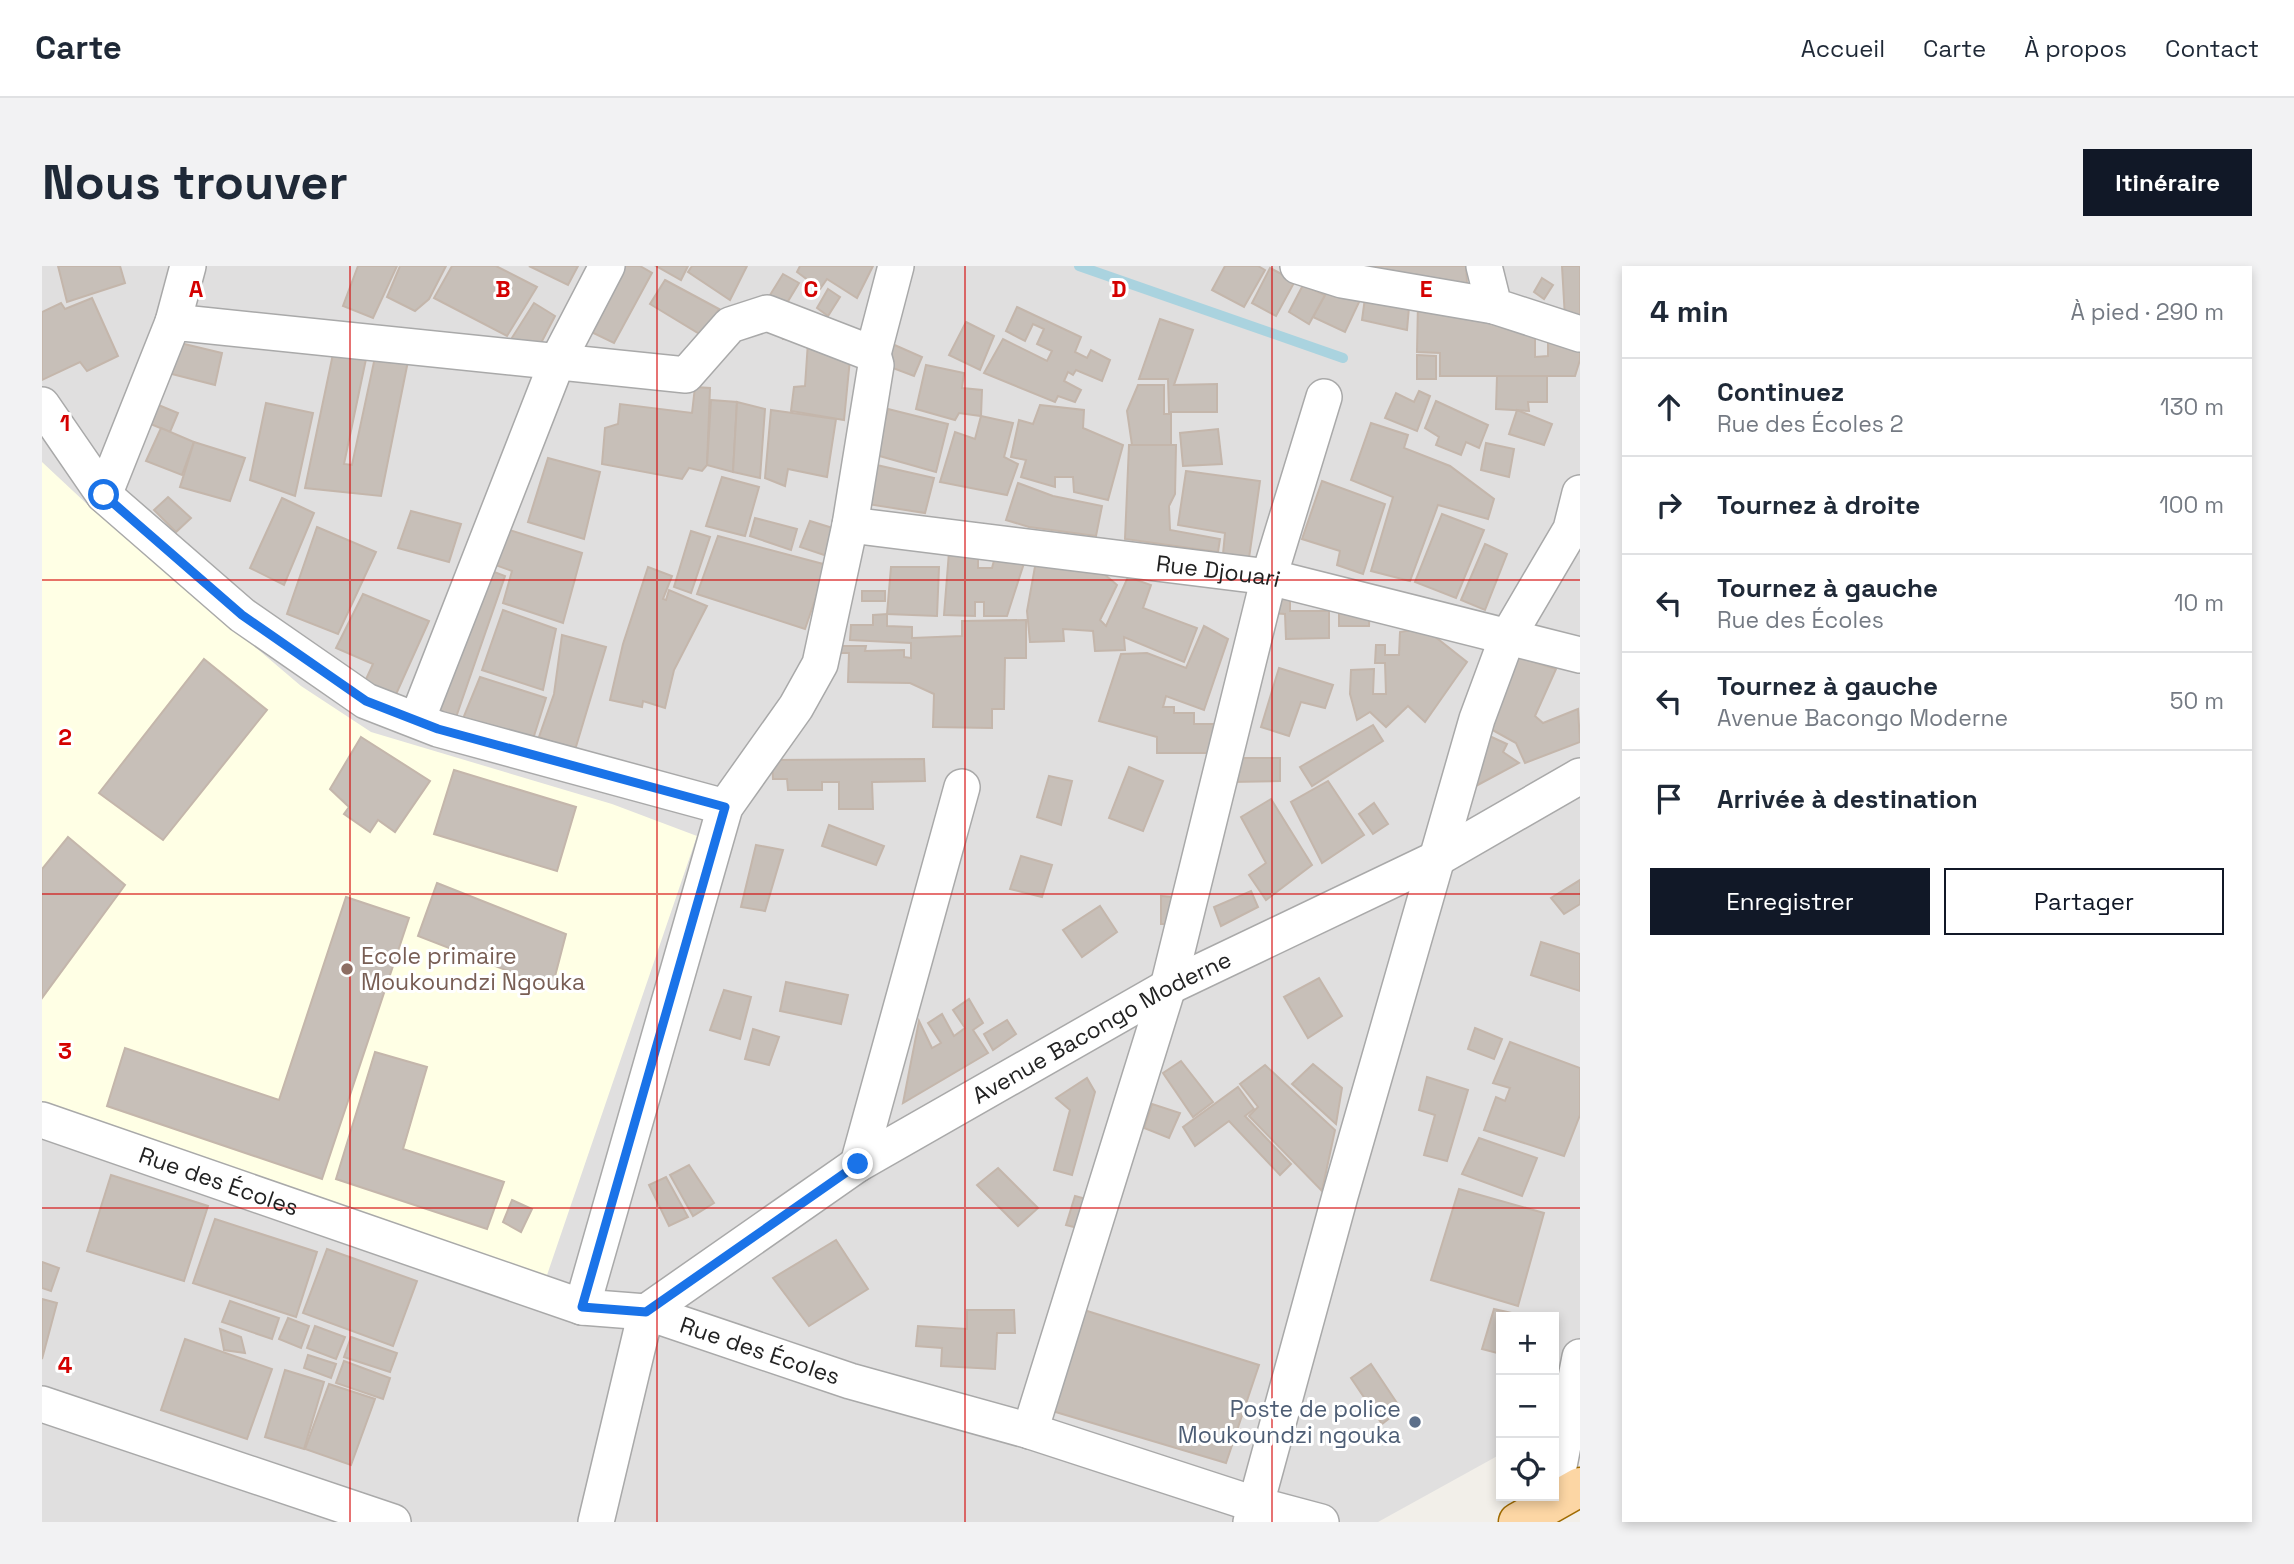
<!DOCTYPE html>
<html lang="fr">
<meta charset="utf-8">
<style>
:root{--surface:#fff;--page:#f2f2f3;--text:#1f2937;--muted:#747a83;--line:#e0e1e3;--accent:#111827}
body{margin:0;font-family:"Space Grotesk",sans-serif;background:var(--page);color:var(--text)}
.controls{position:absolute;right:21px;bottom:21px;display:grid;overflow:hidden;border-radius:0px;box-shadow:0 4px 10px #0003}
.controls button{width:63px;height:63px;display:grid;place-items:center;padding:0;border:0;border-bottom:2px solid var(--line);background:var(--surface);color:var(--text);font:35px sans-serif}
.stop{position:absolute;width:21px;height:21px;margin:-16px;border:5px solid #1a73e8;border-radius:50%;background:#fff}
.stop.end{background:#1a73e8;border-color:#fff;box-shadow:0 2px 7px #0008}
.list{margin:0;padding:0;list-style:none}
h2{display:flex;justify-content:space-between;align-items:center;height:91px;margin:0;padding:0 28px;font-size:30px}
h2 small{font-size:23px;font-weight:400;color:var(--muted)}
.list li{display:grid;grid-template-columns:46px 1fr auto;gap:21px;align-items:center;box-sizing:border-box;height:98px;padding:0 28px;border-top:2px solid var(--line)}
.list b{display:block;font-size:26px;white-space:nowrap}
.list p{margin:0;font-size:23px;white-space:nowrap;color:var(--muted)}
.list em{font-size:23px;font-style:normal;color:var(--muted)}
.actions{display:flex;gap:14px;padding:21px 28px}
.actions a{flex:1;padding:16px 0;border:2px solid var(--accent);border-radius:0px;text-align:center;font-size:24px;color:var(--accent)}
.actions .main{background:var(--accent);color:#fff}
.icon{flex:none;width:38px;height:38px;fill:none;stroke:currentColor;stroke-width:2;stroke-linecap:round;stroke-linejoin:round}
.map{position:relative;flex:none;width:1538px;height:1256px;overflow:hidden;border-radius:0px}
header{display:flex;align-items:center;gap:42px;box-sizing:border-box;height:98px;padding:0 35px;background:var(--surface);border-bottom:2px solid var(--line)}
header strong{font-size:33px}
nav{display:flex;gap:38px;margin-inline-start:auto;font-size:24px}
.intro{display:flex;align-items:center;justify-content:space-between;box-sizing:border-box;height:168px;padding:0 42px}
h1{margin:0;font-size:49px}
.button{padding:18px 32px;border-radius:0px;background:var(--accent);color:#fff;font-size:24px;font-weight:700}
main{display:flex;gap:42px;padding:0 42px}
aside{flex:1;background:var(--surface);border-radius:0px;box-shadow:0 4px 10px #0003}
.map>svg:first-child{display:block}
.residential{fill:#e0dfdf}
.education{fill:#ffffe5}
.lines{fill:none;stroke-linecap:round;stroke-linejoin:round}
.stream{stroke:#aad3df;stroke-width:10}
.building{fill:#c7bfb8;stroke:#c4b6ab;stroke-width:2}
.minor-casing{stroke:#a9a9a9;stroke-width:38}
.primary-casing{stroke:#a06b00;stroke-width:41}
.minor{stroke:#fff;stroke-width:35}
.primary{stroke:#fcd6a4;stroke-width:38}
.route{stroke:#1a73e8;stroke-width:9}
.grid{fill:none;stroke:#d40000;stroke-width:2;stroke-opacity:0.55}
.education-dot{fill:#8d6e63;stroke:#fff;stroke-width:2.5}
.service-dot{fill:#5c6f8a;stroke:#fff;stroke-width:2.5}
.labels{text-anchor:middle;stroke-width:6;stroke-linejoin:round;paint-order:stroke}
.street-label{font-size:23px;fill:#222;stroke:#fff}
.education-label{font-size:23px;fill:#785e54;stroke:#fff;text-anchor:start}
.service-label{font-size:23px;fill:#4e5e75;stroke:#fff;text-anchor:end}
.grid-label{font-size:23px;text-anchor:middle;font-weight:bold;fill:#d40000;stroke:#fff;stroke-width:6;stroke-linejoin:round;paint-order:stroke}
</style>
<header>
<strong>Carte</strong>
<nav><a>Accueil</a><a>Carte</a><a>À propos</a><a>Contact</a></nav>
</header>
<div class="intro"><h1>Nous trouver</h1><a class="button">Itinéraire</a></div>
<main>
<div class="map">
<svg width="1538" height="1256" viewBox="0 0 1538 1256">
<rect width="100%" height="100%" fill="#f2efe9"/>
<polygon class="residential" points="0,0 1538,0 1538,1145 1512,1159 1512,1051 1459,1051 1459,1188 1336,1256 0,1256"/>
<polygon class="education" points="0,196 46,239 259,420 329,466 570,538 655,570 504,1012 134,884 0,836"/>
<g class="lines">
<polyline class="stream" points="1037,0 1301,92"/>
</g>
<g class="building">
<polygon points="16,0 78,0 83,17 25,36"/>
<polygon points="316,0 355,0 331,52 301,40"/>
<polygon points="358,0 404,0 387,33 373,45 345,31"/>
<polygon points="410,0 454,0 495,21 465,70 392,32"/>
<polygon points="487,0 536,0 526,19"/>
<polygon points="573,0 598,0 610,7 572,77 539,61"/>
<polygon points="614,0 646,0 639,14"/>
<polygon points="650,0 705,0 688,34 646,6"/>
<polygon points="758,0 831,0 815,32 785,13 778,23 755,6"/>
<polygon points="1183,0 1216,0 1223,4 1202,41 1170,24"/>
<polygon points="1326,0 1424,0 1425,17 1350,18 1326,8"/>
<polygon points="1520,0 1538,0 1538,50 1523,52"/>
<polygon points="1228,2 1253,15 1234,50 1210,37"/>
<polygon points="741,8 757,17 745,37 728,29"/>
<polygon points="1500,12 1511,19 1502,33 1492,26"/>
<polygon points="623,14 677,43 661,70 608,38"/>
<polygon points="1289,18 1318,34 1303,66 1271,51"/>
<polygon points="1261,19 1283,29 1267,58 1247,46"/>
<polygon points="786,23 798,31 786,50 775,42"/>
<polygon points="50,32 76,90 45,105 38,96 0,114 0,46 19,37 23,43"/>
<polygon points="1323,32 1367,41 1365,64 1320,54"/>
<polygon points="1376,36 1493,70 1493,91 1506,90 1506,73 1538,80 1538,94 1533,110 1398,110 1398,87 1375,86"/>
<polygon points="492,37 513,50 496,83 466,78"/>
<polygon points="975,41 1039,71 1033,86 1045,92 1049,84 1068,94 1060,115 1034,104 1031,109 1026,106 1022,115 1039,124 1033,136 1016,130 1013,136 942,107 961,73 1005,95 1010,85 995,78 1002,63 991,58 983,75 964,65"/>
<polygon points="1118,53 1151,64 1132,119 1175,118 1175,146 1127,146 1126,113 1097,113"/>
<polygon points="924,56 952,70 938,104 907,89"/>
<polygon points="745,58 809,83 802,154 749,145 752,121 763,120 766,76 741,73"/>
<polygon points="134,76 180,87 173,119 126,107"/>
<polygon points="848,77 880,91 872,110 840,98"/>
<polygon points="291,88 324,93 302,198 310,199 333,91 366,95 339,230 263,222"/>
<polygon points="1375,89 1394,90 1394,113 1375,113"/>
<polygon points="884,99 922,107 920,122 940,124 939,150 917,147 913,154 874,143"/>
<polygon points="1455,110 1505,110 1505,136 1486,136 1487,145 1454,143"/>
<polygon points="1096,119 1122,119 1122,148 1129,148 1129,179 1090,179 1085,145"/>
<polygon points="653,121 668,122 665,199 660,205 647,202 640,213 560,198 563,162 576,158 578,138 650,147"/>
<polygon points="1377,125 1388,130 1375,165 1343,152 1354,127 1372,136"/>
<polygon points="669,134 695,136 691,206 665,199"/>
<polygon points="1394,135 1446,159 1437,182 1424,176 1419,189 1394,179 1397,171 1383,162"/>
<polygon points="695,136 723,143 718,212 691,206"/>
<polygon points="224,137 271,147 253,230 208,214"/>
<polygon points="114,138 136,147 128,166 106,157"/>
<polygon points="998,139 1042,144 1041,162 1081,179 1066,234 1032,226 1031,211 1013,211 1013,221 979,211 984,194 969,191 977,154 991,158"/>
<polygon points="846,143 906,158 894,206 834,189"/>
<polygon points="729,144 794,153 785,211 746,203 743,220 723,212"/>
<polygon points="1475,144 1510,158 1502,179 1467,168"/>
<polygon points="939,150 971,157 962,191 976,198 965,229 898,216 913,166 933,173"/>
<polygon points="1329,157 1366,169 1362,182 1408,200 1452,233 1446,253 1396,239 1368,315 1329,305 1351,231 1309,214"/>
<polygon points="119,162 152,176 140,209 104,195"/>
<polygon points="1176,163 1180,198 1141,200 1138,167"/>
<polygon points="152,176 203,192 188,235 138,221"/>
<polygon points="1444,177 1472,183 1467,211 1439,204"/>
<polygon points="1087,179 1134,179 1133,228 1127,240 1128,264 1178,273 1176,286 1083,273"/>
<polygon points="506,192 558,206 542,273 486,256"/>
<polygon points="826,197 892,212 883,247 819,237"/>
<polygon points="1144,205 1218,215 1207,292 1181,288 1183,267 1136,259"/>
<polygon points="680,211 717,221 703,270 664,260"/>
<polygon points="1280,215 1343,238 1321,308 1295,299 1298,285 1260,273"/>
<polygon points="976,217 1011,230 1060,240 1054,270 987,261 964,254"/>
<polygon points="126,231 149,252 134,266 112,244"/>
<polygon points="240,232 272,247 242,319 208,302"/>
<polygon points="369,245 419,258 407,296 356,282"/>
<polygon points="1400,248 1442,264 1414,332 1373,316"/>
<polygon points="713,252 755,263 749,284 708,270"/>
<polygon points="768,255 797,264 788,291 758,281"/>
<polygon points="275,261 334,286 296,368 245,348"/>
<polygon points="458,261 540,287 521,357 461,337 470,305 445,296"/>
<polygon points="649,265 668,271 649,327 632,321"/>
<polygon points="676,270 785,299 763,363 655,328"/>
<polygon points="1443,278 1465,288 1443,344 1419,334"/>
<polygon points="936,285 936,302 950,302 954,287 984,291 965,350 942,350 942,336 933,336 933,350 902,349 907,286"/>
<polygon points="994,295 1048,296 1075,319 1058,354 1064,360 1086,311 1109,319 1101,342 1155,362 1142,396 1082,371 1083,384 1053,385 1051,365 1021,363 1022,375 988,376 985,345"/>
<polygon points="439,301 463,310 412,457 381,447"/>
<polygon points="606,301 630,310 621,333 624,334 627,324 665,340 632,404 623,442 601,435 600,441 568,434 581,378"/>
<polygon points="849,301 897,301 895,350 845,348"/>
<rect x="820" y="325" width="23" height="10"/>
<polygon points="321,328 387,355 351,435 320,422 331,398 294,382"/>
<polygon points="1227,330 1248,330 1248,345 1287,345 1287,372 1244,373 1243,348 1227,347"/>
<polygon points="1297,337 1328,337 1327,360 1297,360"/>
<polygon points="461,344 514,363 501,424 440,404"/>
<polygon points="845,348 845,360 870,361 870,372 920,370 920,355 984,354 984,392 963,392 962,443 950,443 950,462 891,461 892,428 868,417 806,416 807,387 794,387 801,371 800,380 824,380 823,385 862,384 862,391 869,392 869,377 808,374 809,359 831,359 831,349"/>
<polygon points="1162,360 1186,373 1162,444 1124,430 1121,441 1132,441 1132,447 1152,447 1152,458 1172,458 1171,487 1115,487 1115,471 1057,455 1079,388 1105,387 1144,402"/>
<polygon points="1382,362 1425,396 1383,456 1366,440 1344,461 1328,446 1315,454 1308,428 1309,404 1332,403 1331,428 1344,428 1343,397 1333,397 1334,379 1343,379 1343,389 1357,389 1358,366"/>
<polygon points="520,369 564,381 533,484 497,471 512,428"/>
<polygon points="1469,389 1514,403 1493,450 1501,457 1536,443 1538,476 1483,497 1474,477 1445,461"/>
<polygon points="162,393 225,444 121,574 57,527"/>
<polygon points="1237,402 1291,419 1283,442 1259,436 1247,470 1219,461"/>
<polygon points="438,411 504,432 491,473 420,455"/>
<polygon points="1331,459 1341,475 1270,520 1258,501"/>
<polygon points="1443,468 1465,478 1461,486 1477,497 1432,521"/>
<polygon points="319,471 388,515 353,566 336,554 328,566 302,548 307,541 288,523"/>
<polygon points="1189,492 1238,492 1238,515 1189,516"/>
<polygon points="882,493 883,515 830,516 831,543 797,543 797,516 780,516 780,524 746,524 745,513 731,513 730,494"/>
<polygon points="1087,501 1121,515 1101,565 1067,552"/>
<polygon points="412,504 534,541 515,605 392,568"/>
<polygon points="1007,510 1030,515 1019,559 995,551"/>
<polygon points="1286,515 1322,569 1280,597 1249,536"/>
<polygon points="1229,533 1270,599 1224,634 1207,609 1224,597 1199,551"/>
<polygon points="1332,537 1346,558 1331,568 1317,548"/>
<polygon points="787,559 842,580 834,599 780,580"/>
<polygon points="26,571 83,619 0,732 0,603"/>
<polygon points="714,579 741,584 723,645 699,641"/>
<polygon points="979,590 1010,599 1000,631 968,623"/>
<polygon points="1538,614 1538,638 1522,648 1509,632"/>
<polygon points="395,617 524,668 510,722 376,670"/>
<polygon points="1209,625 1216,641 1179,660 1172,641"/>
<polygon points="1119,630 1132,631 1132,658 1119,658"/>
<polygon points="304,631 367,652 280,913 65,840 83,782 237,834"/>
<polygon points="1058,640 1075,666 1040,691 1021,664"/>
<polygon points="1499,676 1538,688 1538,725 1489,709"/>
<polygon points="1277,712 1300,750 1266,772 1242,731"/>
<polygon points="744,716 806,729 799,758 738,745"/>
<polygon points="682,724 709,731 698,773 668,764"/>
<polygon points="927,733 941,757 931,764 946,787 861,837 877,755 890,782 899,777 886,757 900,748 912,770 923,762 911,744"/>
<polygon points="965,754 974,768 951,784 942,768"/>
<polygon points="1433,762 1460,773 1452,793 1426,783"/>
<polygon points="711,763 737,771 727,799 703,793"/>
<polygon points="1468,776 1538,802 1538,849 1522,890 1442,864 1454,831 1463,835 1468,822 1451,817"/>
<polygon points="333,786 385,801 361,883 462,916 445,963 294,913"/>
<polygon points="1139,795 1171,836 1151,851 1121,807"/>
<polygon points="1271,798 1300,822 1294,858 1250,818"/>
<polygon points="1223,799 1293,864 1280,925 1207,850 1216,841 1198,818"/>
<polygon points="1385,811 1426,824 1405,895 1382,889 1393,849 1377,844"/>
<polygon points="1045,812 1053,826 1030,909 1012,904 1028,844 1014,832"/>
<polygon points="1196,821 1212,843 1203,850 1249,898 1238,909 1187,855 1153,880 1141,861"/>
<polygon points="1110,838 1138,847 1127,872 1102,862"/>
<polygon points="1437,872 1495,892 1480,930 1420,908"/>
<polygon points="647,899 672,937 651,950 628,909"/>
<polygon points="956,902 996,942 976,960 935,919"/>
<polygon points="69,909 166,940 142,1015 45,985"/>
<polygon points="624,911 646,951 627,960 607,919"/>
<polygon points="1417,923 1502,947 1476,1040 1389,1014"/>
<polygon points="1033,930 1044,933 1036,962 1024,959"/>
<polygon points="470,934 490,943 479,966 461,956"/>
<polygon points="173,953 275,986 254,1051 151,1017"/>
<polygon points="794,974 826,1023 767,1060 731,1012"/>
<polygon points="285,983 375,1015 351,1080 261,1047"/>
<polygon points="0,996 17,1002 9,1025 0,1022"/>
<polygon points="0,1033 15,1037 0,1093"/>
<polygon points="188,1035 237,1052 230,1073 180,1056"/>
<polygon points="1452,1043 1483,1050 1459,1051 1459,1088 1440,1083"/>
<polygon points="925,1044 972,1044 973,1067 955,1067 953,1103 899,1100 900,1082 874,1080 876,1060 925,1063"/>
<polygon points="1042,1044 1217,1099 1184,1197 1007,1144"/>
<polygon points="246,1052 267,1060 259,1082 237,1073"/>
<polygon points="273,1060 303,1071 294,1093 265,1082"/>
<polygon points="178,1063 199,1071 203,1087 182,1084"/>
<polygon points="309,1071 355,1087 348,1106 302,1091"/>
<polygon points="143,1073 230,1103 205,1173 119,1144"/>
<polygon points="266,1089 294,1098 289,1112 262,1102"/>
<polygon points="302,1095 348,1112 341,1133 294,1117"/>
<polygon points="1329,1098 1359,1143 1340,1158 1309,1112"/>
<polygon points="243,1104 282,1116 262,1183 223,1171"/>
<polygon points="287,1118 333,1133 309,1199 263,1183"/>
</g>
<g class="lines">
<defs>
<g id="minor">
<polyline points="1256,0 1300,14 1452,40"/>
<polyline points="1442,0 1452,40 1538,68"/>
<polyline points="131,56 146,0"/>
<polyline points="831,88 854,0"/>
<polyline points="0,139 62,229 200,349 324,435 396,463 683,541"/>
<polyline points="62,229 131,56 644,109 688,59 725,47 831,88 834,99 808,259 778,398 754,441 683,541 540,1041"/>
<path id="s1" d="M808,259L1227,311L1538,389"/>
<polyline points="375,454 515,96 565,0"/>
<path id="s2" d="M0,854L540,1041L604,1046L808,1115L988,1165L1215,1239L1279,1256"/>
<polyline points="816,898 920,521"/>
<polyline points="0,1138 351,1256"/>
<polyline points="988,1165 1126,721 1227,311 1282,131"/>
<polyline points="1512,1226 1538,1091"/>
<path id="s3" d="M554,1256L604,1046L816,898L1126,721L1394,593L1538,510"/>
<polyline points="1209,1256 1298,930 1435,453 1465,372 1529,263 1538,227"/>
</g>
<polyline id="primary" points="1476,1256 1538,1221"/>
</defs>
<use href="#minor" class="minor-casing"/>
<use href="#primary" class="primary-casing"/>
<use href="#minor" class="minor"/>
<use href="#primary" class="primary"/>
</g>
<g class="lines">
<polyline class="route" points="62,229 200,349 324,435 396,463 683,541 540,1041 604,1046 816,898"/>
</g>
<path class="grid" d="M308,0V1256M615,0V1256M923,0V1256M1230,0V1256M0,314H1538M0,628H1538M0,942H1538"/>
<circle class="education-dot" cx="305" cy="703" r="7"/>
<circle class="service-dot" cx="1373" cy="1156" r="7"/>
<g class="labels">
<g class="street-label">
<text dy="8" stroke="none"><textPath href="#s1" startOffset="371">Rue Djouari</textPath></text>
<text dy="8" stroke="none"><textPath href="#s3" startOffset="754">Avenue Bacongo Moderne</textPath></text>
<text dy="8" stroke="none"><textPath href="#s2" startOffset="187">Rue des Écoles</textPath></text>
<text dy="8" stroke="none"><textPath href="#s2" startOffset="756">Rue des Écoles</textPath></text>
</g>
<g class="education-label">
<text x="319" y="698">Ecole primaire<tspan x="319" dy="26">Moukoundzi Ngouka</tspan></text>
</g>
<g class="service-label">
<text x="1359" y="1151">Poste de police<tspan x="1359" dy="26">Moukoundzi ngouka</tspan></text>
</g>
</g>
<g class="grid-label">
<text x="154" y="31">A</text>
<text x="461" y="31">B</text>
<text x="769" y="31">C</text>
<text x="1077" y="31">D</text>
<text x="1384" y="31">E</text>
<text x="23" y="165">1</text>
<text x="23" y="479">2</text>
<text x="23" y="793">3</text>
<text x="23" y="1107">4</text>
</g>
</svg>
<div class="controls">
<button>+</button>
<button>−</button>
<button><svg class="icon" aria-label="locate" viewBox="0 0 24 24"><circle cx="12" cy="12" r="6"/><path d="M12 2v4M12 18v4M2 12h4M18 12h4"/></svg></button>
</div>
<div class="stop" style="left:62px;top:229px"></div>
<div class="stop end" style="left:816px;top:898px"></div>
</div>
<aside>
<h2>4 min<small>À pied · 290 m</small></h2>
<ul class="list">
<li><svg class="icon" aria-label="ahead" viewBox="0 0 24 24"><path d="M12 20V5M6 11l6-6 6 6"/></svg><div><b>Continuez</b><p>Rue des Écoles 2</p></div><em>130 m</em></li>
<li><svg class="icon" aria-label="right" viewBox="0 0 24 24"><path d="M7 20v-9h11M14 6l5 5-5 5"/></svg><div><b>Tournez à droite</b></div><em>100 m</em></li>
<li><svg class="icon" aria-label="left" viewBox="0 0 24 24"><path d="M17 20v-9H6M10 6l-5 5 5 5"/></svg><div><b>Tournez à gauche</b><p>Rue des Écoles</p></div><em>10 m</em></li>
<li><svg class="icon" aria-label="left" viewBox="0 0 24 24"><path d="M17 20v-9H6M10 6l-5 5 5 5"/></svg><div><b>Tournez à gauche</b><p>Avenue Bacongo Moderne</p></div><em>50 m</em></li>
<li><svg class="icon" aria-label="arrive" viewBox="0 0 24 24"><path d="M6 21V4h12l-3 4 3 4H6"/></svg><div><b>Arrivée à destination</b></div></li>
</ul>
<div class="actions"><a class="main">Enregistrer</a><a>Partager</a></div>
</aside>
</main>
